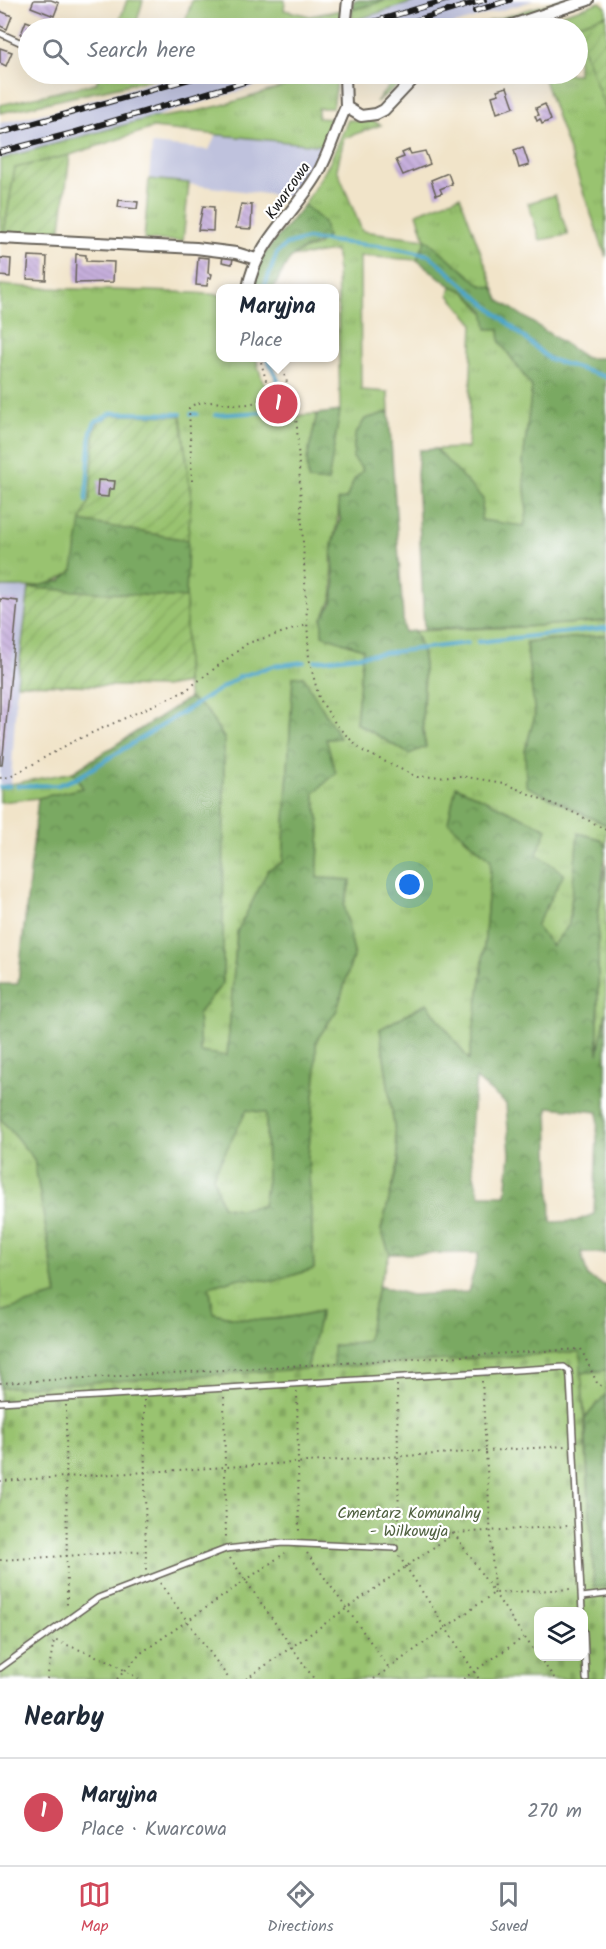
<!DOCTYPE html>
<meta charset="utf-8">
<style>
:root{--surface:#fff;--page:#f6f6f7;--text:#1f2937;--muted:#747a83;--line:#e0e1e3;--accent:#d1495b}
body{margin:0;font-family:Kalam,sans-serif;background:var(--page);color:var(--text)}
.controls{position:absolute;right:18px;bottom:18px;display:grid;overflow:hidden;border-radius:12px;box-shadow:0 6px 24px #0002}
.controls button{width:54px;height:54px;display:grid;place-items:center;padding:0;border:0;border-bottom:2px solid var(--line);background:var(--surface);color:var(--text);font:30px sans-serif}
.you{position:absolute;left:410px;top:885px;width:21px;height:21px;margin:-15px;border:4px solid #fff;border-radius:50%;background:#1a73e8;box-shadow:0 0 0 9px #1a73e833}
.badge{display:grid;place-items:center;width:39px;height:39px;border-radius:50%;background:var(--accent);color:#fff;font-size:20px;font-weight:700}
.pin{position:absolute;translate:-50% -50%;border:3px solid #fff;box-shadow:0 2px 6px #0006}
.popup{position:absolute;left:216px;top:284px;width:123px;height:78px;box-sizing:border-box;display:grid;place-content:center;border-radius:12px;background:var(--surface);filter:drop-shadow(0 2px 4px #0005);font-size:20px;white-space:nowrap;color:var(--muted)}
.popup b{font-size:22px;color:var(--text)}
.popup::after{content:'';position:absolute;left:50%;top:100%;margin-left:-12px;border:12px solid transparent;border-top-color:var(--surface)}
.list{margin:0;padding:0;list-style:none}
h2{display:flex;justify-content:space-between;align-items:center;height:78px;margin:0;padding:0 24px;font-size:26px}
h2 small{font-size:20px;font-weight:400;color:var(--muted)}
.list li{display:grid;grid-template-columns:39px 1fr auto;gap:18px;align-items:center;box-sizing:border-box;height:108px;padding:0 24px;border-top:2px solid var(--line)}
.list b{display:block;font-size:22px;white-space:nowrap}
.list p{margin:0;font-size:20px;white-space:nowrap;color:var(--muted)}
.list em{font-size:20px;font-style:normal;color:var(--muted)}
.icon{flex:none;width:33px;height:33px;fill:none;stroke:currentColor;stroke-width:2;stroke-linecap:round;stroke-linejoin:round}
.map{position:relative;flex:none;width:606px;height:1679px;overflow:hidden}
.search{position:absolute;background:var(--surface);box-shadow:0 6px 24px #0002;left:18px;right:18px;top:18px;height:66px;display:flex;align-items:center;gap:15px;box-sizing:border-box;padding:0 21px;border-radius:33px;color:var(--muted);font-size:22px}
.sheet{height:186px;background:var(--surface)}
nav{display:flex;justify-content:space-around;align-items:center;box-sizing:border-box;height:84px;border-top:2px solid var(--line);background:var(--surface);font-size:16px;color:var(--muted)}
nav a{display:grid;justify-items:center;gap:3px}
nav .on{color:var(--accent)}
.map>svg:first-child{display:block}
.industrial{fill:#bfc2dd}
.grass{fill:url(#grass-tufts);stroke:#5a7046;stroke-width:1.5}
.forest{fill:url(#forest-crowns);stroke:#4b623f;stroke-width:1.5;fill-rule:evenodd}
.cemetery{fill:url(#cemetery-stones);stroke:#5a7046;stroke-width:1.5;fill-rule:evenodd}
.garden{fill:url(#garden-furrows);stroke:#5a7046;stroke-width:1.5}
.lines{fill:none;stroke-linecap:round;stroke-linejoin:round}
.stream{stroke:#4ea6cb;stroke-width:4}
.building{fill:url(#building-back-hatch)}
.service-casing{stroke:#676259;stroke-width:8}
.minor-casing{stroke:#676259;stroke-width:14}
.path{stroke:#676259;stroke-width:2;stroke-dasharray:1.5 4.5;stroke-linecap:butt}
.service{stroke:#fff;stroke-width:5}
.minor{stroke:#fff;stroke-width:10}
.rail-casing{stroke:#1c1c1c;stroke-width:6}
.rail{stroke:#fff;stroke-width:4;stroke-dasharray:11;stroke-linecap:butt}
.labels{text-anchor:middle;stroke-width:4.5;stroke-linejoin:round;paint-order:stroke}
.street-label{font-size:16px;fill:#1c1c1c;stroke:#fff}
.park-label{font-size:16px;fill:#4e5f3e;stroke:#fff}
</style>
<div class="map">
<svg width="606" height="1679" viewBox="0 0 606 1679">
<defs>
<pattern id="grass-tufts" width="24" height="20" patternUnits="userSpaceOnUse" patternTransform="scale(1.5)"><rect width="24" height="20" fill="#99c370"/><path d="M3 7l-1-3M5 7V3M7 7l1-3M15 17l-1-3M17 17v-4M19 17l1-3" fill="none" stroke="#83a760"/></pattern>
<pattern id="forest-crowns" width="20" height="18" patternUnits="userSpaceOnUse" patternTransform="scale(1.5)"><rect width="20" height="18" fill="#7aa962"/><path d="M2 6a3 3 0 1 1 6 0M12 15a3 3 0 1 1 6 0" fill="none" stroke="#638950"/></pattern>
<pattern id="cemetery-stones" width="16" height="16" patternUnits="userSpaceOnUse" patternTransform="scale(1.5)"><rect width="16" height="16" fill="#99c370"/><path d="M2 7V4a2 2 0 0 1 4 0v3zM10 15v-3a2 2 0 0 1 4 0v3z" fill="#83a760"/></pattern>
<pattern id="garden-furrows" width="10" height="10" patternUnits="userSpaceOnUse" patternTransform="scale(1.5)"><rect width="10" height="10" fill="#99c370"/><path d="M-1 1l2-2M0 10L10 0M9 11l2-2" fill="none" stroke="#83a760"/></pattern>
<pattern id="building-back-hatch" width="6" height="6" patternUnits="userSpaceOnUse" patternTransform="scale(1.5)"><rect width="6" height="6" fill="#c6afdc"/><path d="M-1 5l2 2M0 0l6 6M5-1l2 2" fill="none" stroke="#aa96bc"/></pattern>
</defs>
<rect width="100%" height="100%" fill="#fff"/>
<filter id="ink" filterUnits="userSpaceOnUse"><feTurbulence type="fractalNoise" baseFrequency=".0167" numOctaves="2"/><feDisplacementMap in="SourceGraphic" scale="12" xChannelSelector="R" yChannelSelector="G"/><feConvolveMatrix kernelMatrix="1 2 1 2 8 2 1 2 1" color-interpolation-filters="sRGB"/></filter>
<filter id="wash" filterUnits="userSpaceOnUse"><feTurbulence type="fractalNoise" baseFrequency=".008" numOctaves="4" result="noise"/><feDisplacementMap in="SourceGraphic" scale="24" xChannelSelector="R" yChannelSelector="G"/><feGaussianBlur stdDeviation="1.35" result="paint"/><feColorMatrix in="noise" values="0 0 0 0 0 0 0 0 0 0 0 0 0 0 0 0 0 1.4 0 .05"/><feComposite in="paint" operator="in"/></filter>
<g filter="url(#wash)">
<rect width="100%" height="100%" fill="#f1e4c9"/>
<g class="industrial">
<polygon points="420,0 535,0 442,28 327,28"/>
<polygon points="180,74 296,74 94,135 0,159 0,123 54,111"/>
<polygon points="217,133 280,139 325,146 296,198 149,179 152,144 209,150"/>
<polygon points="0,587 29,588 17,684 11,784 0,784"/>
</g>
<g class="grass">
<polygon points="127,0 143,0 135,28 117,28"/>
<polygon points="192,0 285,0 284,10 310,16 342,10 341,24 327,28 183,28"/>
<polygon points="383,0 420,0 352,21 352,10"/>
<polygon points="559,0 579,0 495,28 468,28"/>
<polygon points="600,2 606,7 606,15 576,25 576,28 518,28"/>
<polygon points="578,32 606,111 606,257 542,74 578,74"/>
<polygon points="100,74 176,74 0,113 0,105 96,83"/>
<path d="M324,74H338L333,108H318V118L334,119L325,146L153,128L70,155L15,168L4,233H0V159L150,118C209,114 268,90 324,74Z"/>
<polygon points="399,74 413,74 376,102"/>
<path d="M348,120L373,121L381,125L344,138L337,169L362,231L425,239L417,213L460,196L494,288L481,285L426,240L417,260L360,256L361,390L388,392L389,412L365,419L364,470L354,480L346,499L338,500C340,519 335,528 332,546C328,576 342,588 322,618L342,642L363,649L356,723L426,746C416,709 435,666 414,631L523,627L606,621V635L526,642L535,715L525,751L606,822V846L600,839L578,834L569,925L552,946L536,926L563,874L462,836L491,860L482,972L469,1062L380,1029L399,1161L381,1230L390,1254L378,1286L367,1341L334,1346V1368L307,1369L321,1311C281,1320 253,1324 214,1313L209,1287L239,1278L274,1281L314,1269L308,1156L316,1076V1041L337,1010L354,953L344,905L351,880L317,878L320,828L314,793L326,739L339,738L293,677L283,863L237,932L227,1057L200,1052L198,1013L223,983L224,738L206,710L189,698C177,641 186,557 191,498L95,428L90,500L81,521L74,570C52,588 27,588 0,587V285C74,292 148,288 221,295V358H256L262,380L271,395L269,407L276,424L301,415L317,414L307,460L328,482L340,411L337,260L335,251L291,257L303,250L318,246L324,222L304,205L329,164Z"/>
<polygon points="149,179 189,183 183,241 144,240"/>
<polygon points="555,195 568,235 540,240 528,203"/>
<polygon points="451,286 464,290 499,329 500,342 532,387 523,462 527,513 524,527 480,520 436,449 468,448 473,323 449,295"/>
<polygon points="73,772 83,788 38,798 0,802 0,786"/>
<polygon points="606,864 606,1012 598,1060 598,917"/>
<polygon points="246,1110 266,1113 267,1180 263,1206 239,1209 222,1207 213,1176"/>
<polygon points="0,1117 34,1159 57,1295 0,1312"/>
<polygon points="606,1370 606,1394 585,1418 581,1373"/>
</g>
<g class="forest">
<polygon points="354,0 383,0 384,1 352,10"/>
<path d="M304,205L324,222L327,237C318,246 312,245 302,250C287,257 281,275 274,288H252L260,259Z"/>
<polygon points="426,239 481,285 494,288 499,300 586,358 606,358 606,621 523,627 424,629 417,474 419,450 436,449 483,499 481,520 524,526 527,513 523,462 532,387 500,342 499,329 487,329 484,310 464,291 451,286 417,260"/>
<polygon points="340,411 328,482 308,480 307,460 317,414"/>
<path d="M389,412L404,632L414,631C435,666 415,709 426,747L409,754L356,723L363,649L322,635V618L331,605L335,587L332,547L340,519L338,500L346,499L354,480L363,470L353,458L355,435L365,419Z"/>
<polygon points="81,521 188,540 186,598 29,588 61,581 73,570"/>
<polygon points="606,635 606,825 526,786 525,751 535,715 526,642"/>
<path d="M303,676L340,738L326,739L336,773L314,793L320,828L317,878L351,880L344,905L354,953L337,1010L316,1041V1076L308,1156L314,1269L274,1281L239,1278L209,1287L214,1313C253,1324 282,1320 321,1311L307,1369L0,1389V1312L57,1295L34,1159L0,1118V984H18L38,798L83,788L73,772L189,698L206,710L224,738L223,983L198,1014L200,1052L227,1056L237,932L268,870L283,862L293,677ZM247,1110L266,1113L267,1180L263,1206L239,1209L222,1206L213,1176Z"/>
<path d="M456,786L547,829L537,854L564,874L536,926L552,946L569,925L578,833L600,839L606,846L598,917V1054L606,1012V1254L581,1252L588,1277L606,1286V1370L581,1373L579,1352L334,1368L333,1346L367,1341L378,1286L411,1295L468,1292L479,1253L390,1254L381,1230L399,1161L380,1029L427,1003L469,1060L482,972L491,860L448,822ZM476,1079L506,1104L510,1154L506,1195H480C465,1159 472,1117 476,1079ZM548,1107L598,1112L594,1214L576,1221L551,1222Z"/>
<polygon points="606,1394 606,1587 594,1588 585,1418"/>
</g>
<path class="cemetery" d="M580,1352L594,1588L606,1587V1679H0V1388ZM538,1612H584V1656H538Z"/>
<g class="garden">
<polygon points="606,15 606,111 575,25"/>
<polygon points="70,155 60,235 4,233 15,168"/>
<polygon points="112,415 181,416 191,498 188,540 81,521 90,500 95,428 100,421"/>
<polygon points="29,588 186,598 186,683 164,687 17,684"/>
</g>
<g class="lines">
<g class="stream">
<polyline points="264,288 277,253 286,245 307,239 388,247 429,255 549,359 606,377"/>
<polyline points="191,414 197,414"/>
<path d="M215,415L281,411C291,398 273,372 267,358"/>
<polyline points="86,501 91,431 95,422 112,413 181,414"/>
<polyline points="478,642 606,628"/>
<polyline points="315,661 468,643"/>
<polyline points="17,786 58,785 77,778 239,677 273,666 304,662"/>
<polyline points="0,787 10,786"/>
</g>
</g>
<g id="blocks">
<g class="building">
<polygon points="34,0 51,0 59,3 54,16 31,7"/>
<polygon points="0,11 12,16 7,29 0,26"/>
<polygon points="26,21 45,28 28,28 28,37 21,34"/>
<polygon points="0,48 12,52 6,66 0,63"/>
<polygon points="507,87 514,107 497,113 492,96 499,94 497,90"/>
<polygon points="545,104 551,120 542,124 540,119 537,121 535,116 539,115 536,108"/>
<polygon points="523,147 529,165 519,168 514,150"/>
<polygon points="409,150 411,154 425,151 430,164 403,175 396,160 404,157 402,153"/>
<polygon points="448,173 452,184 440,189 442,193 436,195 431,180"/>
<polygon points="119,200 138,202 137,209 118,207"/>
<polygon points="241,204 252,205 251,229 236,228"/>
<polygon points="203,206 214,207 213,231 198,230"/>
<polygon points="76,254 86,255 86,261 114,262 113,282 75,283"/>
<polygon points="29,256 47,257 46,280 27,279"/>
<polygon points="198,257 209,258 208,273 212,274 211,278 208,278 207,286 196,285"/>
<polygon points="223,257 233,258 232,264 222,262"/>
<polygon points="0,258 11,259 10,277 0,276"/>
<polygon points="98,480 115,481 114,489 109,489 108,497 97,496"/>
<polygon points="0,599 18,601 2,765 0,765"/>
</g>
</g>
</g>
<g filter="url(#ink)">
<use href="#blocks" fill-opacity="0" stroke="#676259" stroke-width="1.5"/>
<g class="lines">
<defs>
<g id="service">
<polyline points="0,33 28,46"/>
<polyline points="0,1402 564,1367 569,1371 570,1378 582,1612"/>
<polyline points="582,1597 606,1594"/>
<polyline points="584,1631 586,1679"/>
<polyline points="0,1668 98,1598 226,1549 283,1543 395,1548"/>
</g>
<g id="minor">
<polyline points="345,28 348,0"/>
<polyline points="503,28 588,0"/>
<polyline points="345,74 346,107 361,116 376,114 384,110 418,74"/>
<polyline points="0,238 196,248 236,253 256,259"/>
<path d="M248,288C256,242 294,214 317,175C330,153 335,129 346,107"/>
</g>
</defs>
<use href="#service" class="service-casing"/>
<use href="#minor" class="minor-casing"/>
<g class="path">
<polyline points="278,358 294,401 297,427 309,659 319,698 337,726 361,750 417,777 461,776 503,783 577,814 606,830"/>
<path d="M192,481L189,408C209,390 255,422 268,388L260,358"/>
<polyline points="0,778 10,777 74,741 185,691 248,643 307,625"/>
<polyline points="482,1381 494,1591"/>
<polyline points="0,1383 581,1349 598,1385 606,1387"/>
<polyline points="397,1385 399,1535"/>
<polyline points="297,1391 299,1535"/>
<polyline points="224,1397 226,1541"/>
<polyline points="144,1400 146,1571"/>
<polyline points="66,1405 67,1609"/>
<polyline points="0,1481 566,1446"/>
<polyline points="397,1540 399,1535 454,1533 524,1637 463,1679"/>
<polyline points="307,1553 389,1668"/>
<polyline points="399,1556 479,1679"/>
<polyline points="230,1558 314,1679"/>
<polyline points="0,1560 144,1551"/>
<polyline points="160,1583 229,1679"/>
<polyline points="525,1638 555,1679"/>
<polyline points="47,1679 54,1640 109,1661 139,1679"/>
<polyline points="117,1679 141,1653 285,1553"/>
<polyline points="246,1679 454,1533 569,1526"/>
<polyline points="374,1679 494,1593 572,1589"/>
</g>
<use href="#service" class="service"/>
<use href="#minor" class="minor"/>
<defs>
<g id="rail">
<polyline points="475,11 510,0"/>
<polyline points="353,28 446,0"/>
<polyline points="391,28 484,0"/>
<polyline points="0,133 207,74"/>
<polyline points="0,152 73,133 271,74"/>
</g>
</defs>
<use href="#rail" class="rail-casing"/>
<use href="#rail" class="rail"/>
</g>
</g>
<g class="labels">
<g class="street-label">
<text transform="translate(287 190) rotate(-55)" y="6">Kwarcowa</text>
</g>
<g class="park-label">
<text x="409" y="1518">Cmentarz Komunalny<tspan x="409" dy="18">- Wilkowyja</tspan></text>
</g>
</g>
</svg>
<div class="controls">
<button><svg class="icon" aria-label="layers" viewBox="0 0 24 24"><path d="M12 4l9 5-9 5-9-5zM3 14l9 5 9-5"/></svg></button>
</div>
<div class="you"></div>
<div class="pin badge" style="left:278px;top:404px">1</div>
<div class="popup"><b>Maryjna</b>Place</div>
<div class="search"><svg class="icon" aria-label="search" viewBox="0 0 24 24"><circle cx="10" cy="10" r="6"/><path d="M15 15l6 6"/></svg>Search here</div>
</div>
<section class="sheet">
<h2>Nearby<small></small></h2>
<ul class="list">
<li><span class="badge">1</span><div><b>Maryjna</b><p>Place · Kwarcowa</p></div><em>270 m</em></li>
</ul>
</section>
<nav>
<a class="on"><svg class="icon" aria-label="map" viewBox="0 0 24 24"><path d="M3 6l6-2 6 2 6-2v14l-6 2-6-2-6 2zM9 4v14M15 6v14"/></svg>Map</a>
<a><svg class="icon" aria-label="directions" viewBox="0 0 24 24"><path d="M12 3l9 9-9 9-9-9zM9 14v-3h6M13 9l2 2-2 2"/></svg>Directions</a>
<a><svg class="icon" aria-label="saved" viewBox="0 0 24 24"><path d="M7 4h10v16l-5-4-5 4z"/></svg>Saved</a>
</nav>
